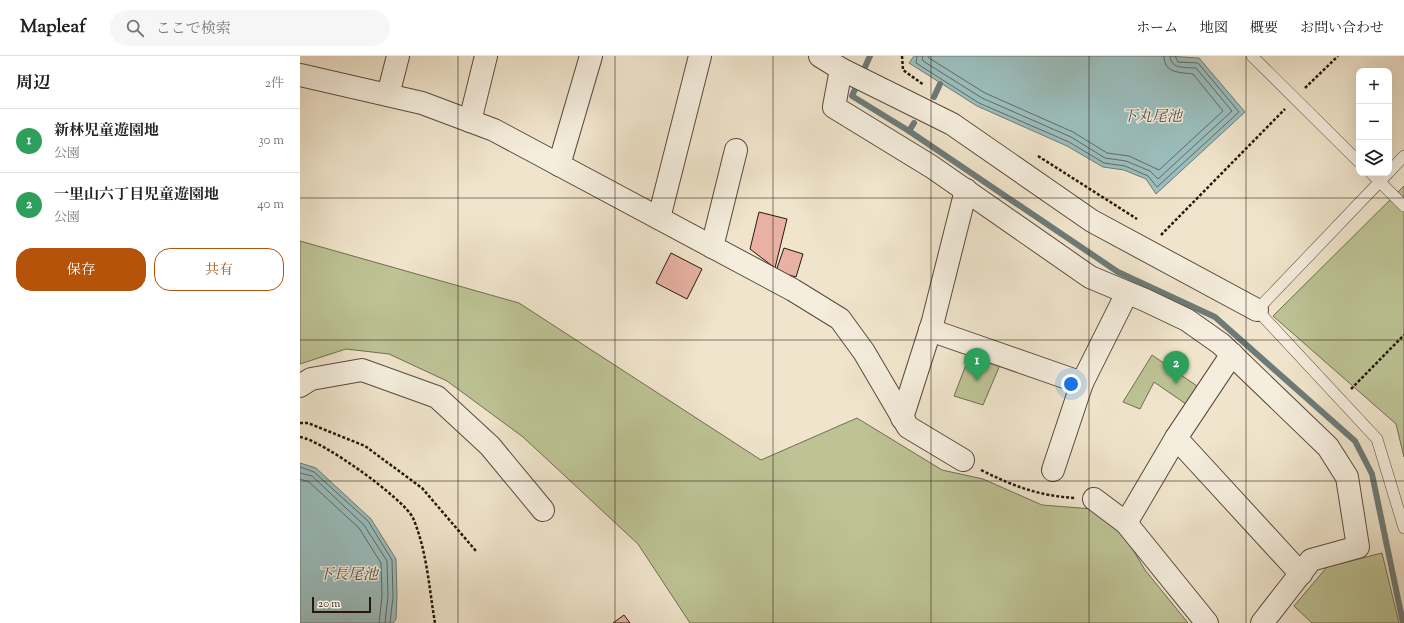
<!DOCTYPE html>
<html lang="ja">
<meta charset="utf-8">
<style>
:root{--surface:#fff;--page:#f6f6f6;--text:#222;--muted:#767676;--line:#e0e0e0;--accent:#b45309}
body{margin:0;font-family:"Sorts Mill Goudy","Noto Serif JP",serif;background:var(--page);color:var(--text)}
.controls{position:absolute;right:12px;top:12px;display:grid;overflow:hidden;border-radius:8px;box-shadow:0 4px 16px #0002}
.controls button{width:36px;height:36px;display:grid;place-items:center;padding:0;border:0;border-bottom:1px solid var(--line);background:var(--surface);color:var(--text);font:20px sans-serif}
.scale{position:absolute;left:12px;bottom:10px;width:59px;box-sizing:border-box;padding-left:4px;border:2px solid #271710;border-top:0;font-size:11px;line-height:14px;white-space:nowrap;color:#271710;-webkit-text-stroke:3px #f5eede;paint-order:stroke}
.you{position:absolute;left:771px;top:328px;width:14px;height:14px;margin:-10px;border:3px solid #fff;border-radius:50%;background:#1a73e8;box-shadow:0 0 0 6px #1a73e833}
.badge{display:grid;place-items:center;width:26px;height:26px;border-radius:50%;background:var(--accent);color:#fff;font-size:13px;font-weight:700}
.pin{position:absolute;translate:-50% -33px;filter:drop-shadow(0 1px 2px #0008)}
.pin::after{content:'';position:absolute;top:21px;width:14px;height:12px;background:inherit;clip-path:polygon(0 0,100% 0,50% 100%)}
.list{margin:0;padding:0;list-style:none}
h2{display:flex;justify-content:space-between;align-items:center;height:52px;margin:0;padding:0 16px;font-size:17px}
h2 small{font-size:13px;font-weight:400;color:var(--muted)}
.list li{display:grid;grid-template-columns:26px 1fr auto;gap:12px;align-items:center;box-sizing:border-box;height:64px;padding:0 16px;border-top:1px solid var(--line)}
.list b{display:block;font-size:15px;white-space:nowrap}
.list p{margin:0;font-size:13px;white-space:nowrap;color:var(--muted)}
.list em{font-size:13px;font-style:normal;color:var(--muted)}
.actions{display:flex;gap:8px;padding:12px 16px}
.actions a{flex:1;padding:9px 0;border:1px solid var(--accent);border-radius:16px;text-align:center;font-size:14px;color:var(--accent)}
.actions .main{background:var(--accent);color:#fff}
.icon{flex:none;width:22px;height:22px;fill:none;stroke:currentColor;stroke-width:2;stroke-linecap:round;stroke-linejoin:round}
.map{position:relative;flex:none;width:1104px;height:567px;overflow:hidden}
header{display:flex;align-items:center;gap:24px;box-sizing:border-box;height:56px;padding:0 20px;background:var(--surface);border-bottom:1px solid var(--line)}
header strong{font-size:19px}
nav{display:flex;gap:22px;margin-inline-start:auto;font-size:14px}
.search{width:280px;height:36px;background:var(--page);display:flex;align-items:center;gap:10px;box-sizing:border-box;padding:0 14px;border-radius:22px;color:var(--muted);font-size:15px}
main{display:flex}
aside{flex:1;background:var(--surface)}
.map>svg:first-child{display:block}
.green{fill:#bdc395;stroke:#726d52}
.water{fill:#9bbebd;stroke:#6d7b78}
.lines{fill:none;stroke-linecap:round;stroke-linejoin:round}
.shore{stroke:#616a66;stroke-width:1}
.stream{stroke:#6d7b78;stroke-width:6}
.building{fill:#e8b1a3;stroke:#271710}
.service-casing{stroke:#594a3f;stroke-width:12}
.minor-casing{stroke:#594a3f;stroke-width:24}
.tertiary-casing{stroke:#594a3f;stroke-width:24}
.path{stroke:#271710;stroke-width:2.5;stroke-dasharray:3 2;stroke-linecap:butt}
.service{stroke:#f5eede;stroke-width:11}
.minor{stroke:#f5eede;stroke-width:22}
.tertiary{stroke:#f5eede;stroke-width:22}
.grid{fill:none;stroke:#271710;stroke-width:1;stroke-opacity:0.55}
.labels{text-anchor:middle;stroke-width:3;stroke-linejoin:round;paint-order:stroke}
.water-label{font-size:15px;font-style:italic;fill:#50514d;stroke:#f5eede}
</style>
<header>
<strong>Mapleaf</strong>
<div class="search"><svg class="icon" aria-label="search" viewBox="0 0 24 24"><circle cx="10" cy="10" r="6"/><path d="M15 15l6 6"/></svg>ここで検索</div>
<nav><a>ホーム</a><a>地図</a><a>概要</a><a>お問い合わせ</a></nav>
</header>
<main>
<aside>
<h2>周辺<small>2件</small></h2>
<ul class="list">
<li><span class="badge" style="background:#2e9e5b">1</span><div><b>新林児童遊園地</b><p>公園</p></div><em>30 m</em></li>
<li><span class="badge" style="background:#2e9e5b">2</span><div><b>一里山六丁目児童遊園地</b><p>公園</p></div><em>40 m</em></li>
</ul>
<div class="actions"><a class="main">保存</a><a>共有</a></div>
</aside>
<div class="map">
<svg width="1104" height="567" viewBox="0 0 1104 567">
<rect width="100%" height="100%" fill="#f0e5cc"/>
<filter id="stains"><feTurbulence type="fractalNoise" baseFrequency=".005" numOctaves="4"/><feColorMatrix values="0 0 0 0 .2 0 0 0 0 .09 0 0 0 0 .02 0 0 0 .5 -.17"/></filter>
<radialGradient id="worn" r=".72"><stop offset=".6" stop-color="#630" stop-opacity="0"/><stop offset="1" stop-color="#630" stop-opacity=".3"/></radialGradient>
<g class="green">
<polygon points="1104,130 1104,401 1096,368 973,260"/>
<polygon points="0,185 219,247 461,404 557,362 642,414 683,423 742,449 793,453 823,477 845,514 888,567 390,567 338,488 223,381 147,325 89,298 46,293 0,308"/>
<polygon points="852,299 897,330 886,348 854,326 840,353 823,346"/>
<polygon points="669,301 700,309 683,349 654,340"/>
<polygon points="1082,497 1099,567 1012,567 994,550 1027,511"/>
</g>
<g class="water">
<polygon points="614,0 867,0 899,2 945,56 856,138 846,123 824,114 803,111 767,90 677,50 609,7"/>
<polygon points="0,407 16,412 71,463 96,503 97,540 96,563 93,567 0,567"/>
</g>
<g class="lines">
<g class="shore">
<polyline points="617,0 616,7 679,47 769,86 804,107 825,110 848,120 857,131 939,56 898,7 878,6 875,0"/>
<path d="M622,0L623,5L682,42L771,81L805,102L826,105L850,115L858,123L932,55L896,12C885,11 871,14 870,0"/>
<path d="M628,0L629,2L685,37L773,76L807,97L829,100L859,114L923,55L893,18C880,16 864,18 864,0"/>
<polyline points="0,411 14,416 68,465 92,504 93,541 90,567"/>
<polyline points="0,417 12,420 64,469 87,505 88,540 85,567"/>
<polyline points="0,423 9,426 59,472 81,507 82,540 79,567"/>
</g>
<g class="stream">
<polyline points="570,0 552,40 609,75 818,216 915,261 1055,385 1072,418 1103,567"/>
<polyline points="634,41 640,28"/>
<polyline points="609,75 614,67"/>
</g>
</g>
<g class="building">
<polygon points="459,156 487,163 475,212 450,193"/>
<polygon points="484,192 503,198 496,221 476,215"/>
<polygon points="371,197 402,213 387,243 356,227"/>
<polygon points="324,559 330,567 313,567"/>
</g>
<g class="lines">
<defs>
<g id="service">
<polyline points="952,0 1059,106"/>
<polyline points="1089,116 1104,100"/>
<polyline points="1071,117 1104,150"/>
<polyline points="1088,117 957,254 1077,383 1104,472"/>
</g>
<g id="minor">
<polyline points="520,0 541,13 534,51 632,111 790,221 845,244 887,264 921,288 1028,391 1047,421 1058,491 1011,504 962,567"/>
<polyline points="541,13 652,68 792,165 957,254"/>
<polyline points="0,19 122,47 194,74 493,234 540,263 564,296 608,371 663,404"/>
<polyline points="88,39 98,0"/>
<polyline points="170,65 186,0"/>
<polyline points="259,109 291,0"/>
<polyline points="359,162 400,0"/>
<polyline points="412,191 436,94"/>
<polyline points="630,274 782,327 827,237"/>
<polyline points="602,362 633,265 666,134"/>
<polyline points="876,382 1001,518"/>
<polyline points="753,414 782,327"/>
<polyline points="794,443 826,467 907,567"/>
<polyline points="826,467 876,382 932,298"/>
</g>
<polyline id="tertiary" points="0,330 11,323 62,314 137,341 190,390 243,454"/>
</defs>
<use href="#service" class="service-casing"/>
<use href="#minor" class="minor-casing"/>
<use href="#tertiary" class="tertiary-casing"/>
<g class="path">
<polyline points="602,0 603,14 624,29"/>
<polyline points="1005,32 1038,0"/>
<polyline points="738,100 837,163"/>
<polyline points="861,179 985,53"/>
<polyline points="1051,333 1104,279"/>
<polyline points="0,367 8,367 65,390 122,432 176,495"/>
<path d="M0,381C22,384 104,443 113,462C127,495 129,532 135,567"/>
<path d="M681,414C713,430 739,440 775,442"/>
</g>
<use href="#service" class="service"/>
<use href="#minor" class="minor"/>
<use href="#tertiary" class="tertiary"/>
</g>
<path class="grid" d="M158,0V567M315,0V567M473,0V567M631,0V567M789,0V567M946,0V567M0,142H1104M0,284H1104M0,425H1104"/>
<g class="labels">
<g class="water-label">
<text x="852" y="65">下丸尾池</text>
<text x="48" y="523">下長尾池</text>
</g>
</g>
<rect width="100%" height="100%" filter="url(#stains)"/>
<rect width="100%" height="100%" fill="url(#worn)"/>
</svg>
<div class="controls">
<button>+</button>
<button>−</button>
<button><svg class="icon" aria-label="layers" viewBox="0 0 24 24"><path d="M12 4l9 5-9 5-9-5zM3 14l9 5 9-5"/></svg></button>
</div>
<div class="scale">20 m</div>
<div class="you"></div>
<div class="pin badge" style="left:677px;top:325px;background:#2e9e5b">1</div>
<div class="pin badge" style="left:876px;top:328px;background:#2e9e5b">2</div>
</div>
</main>
